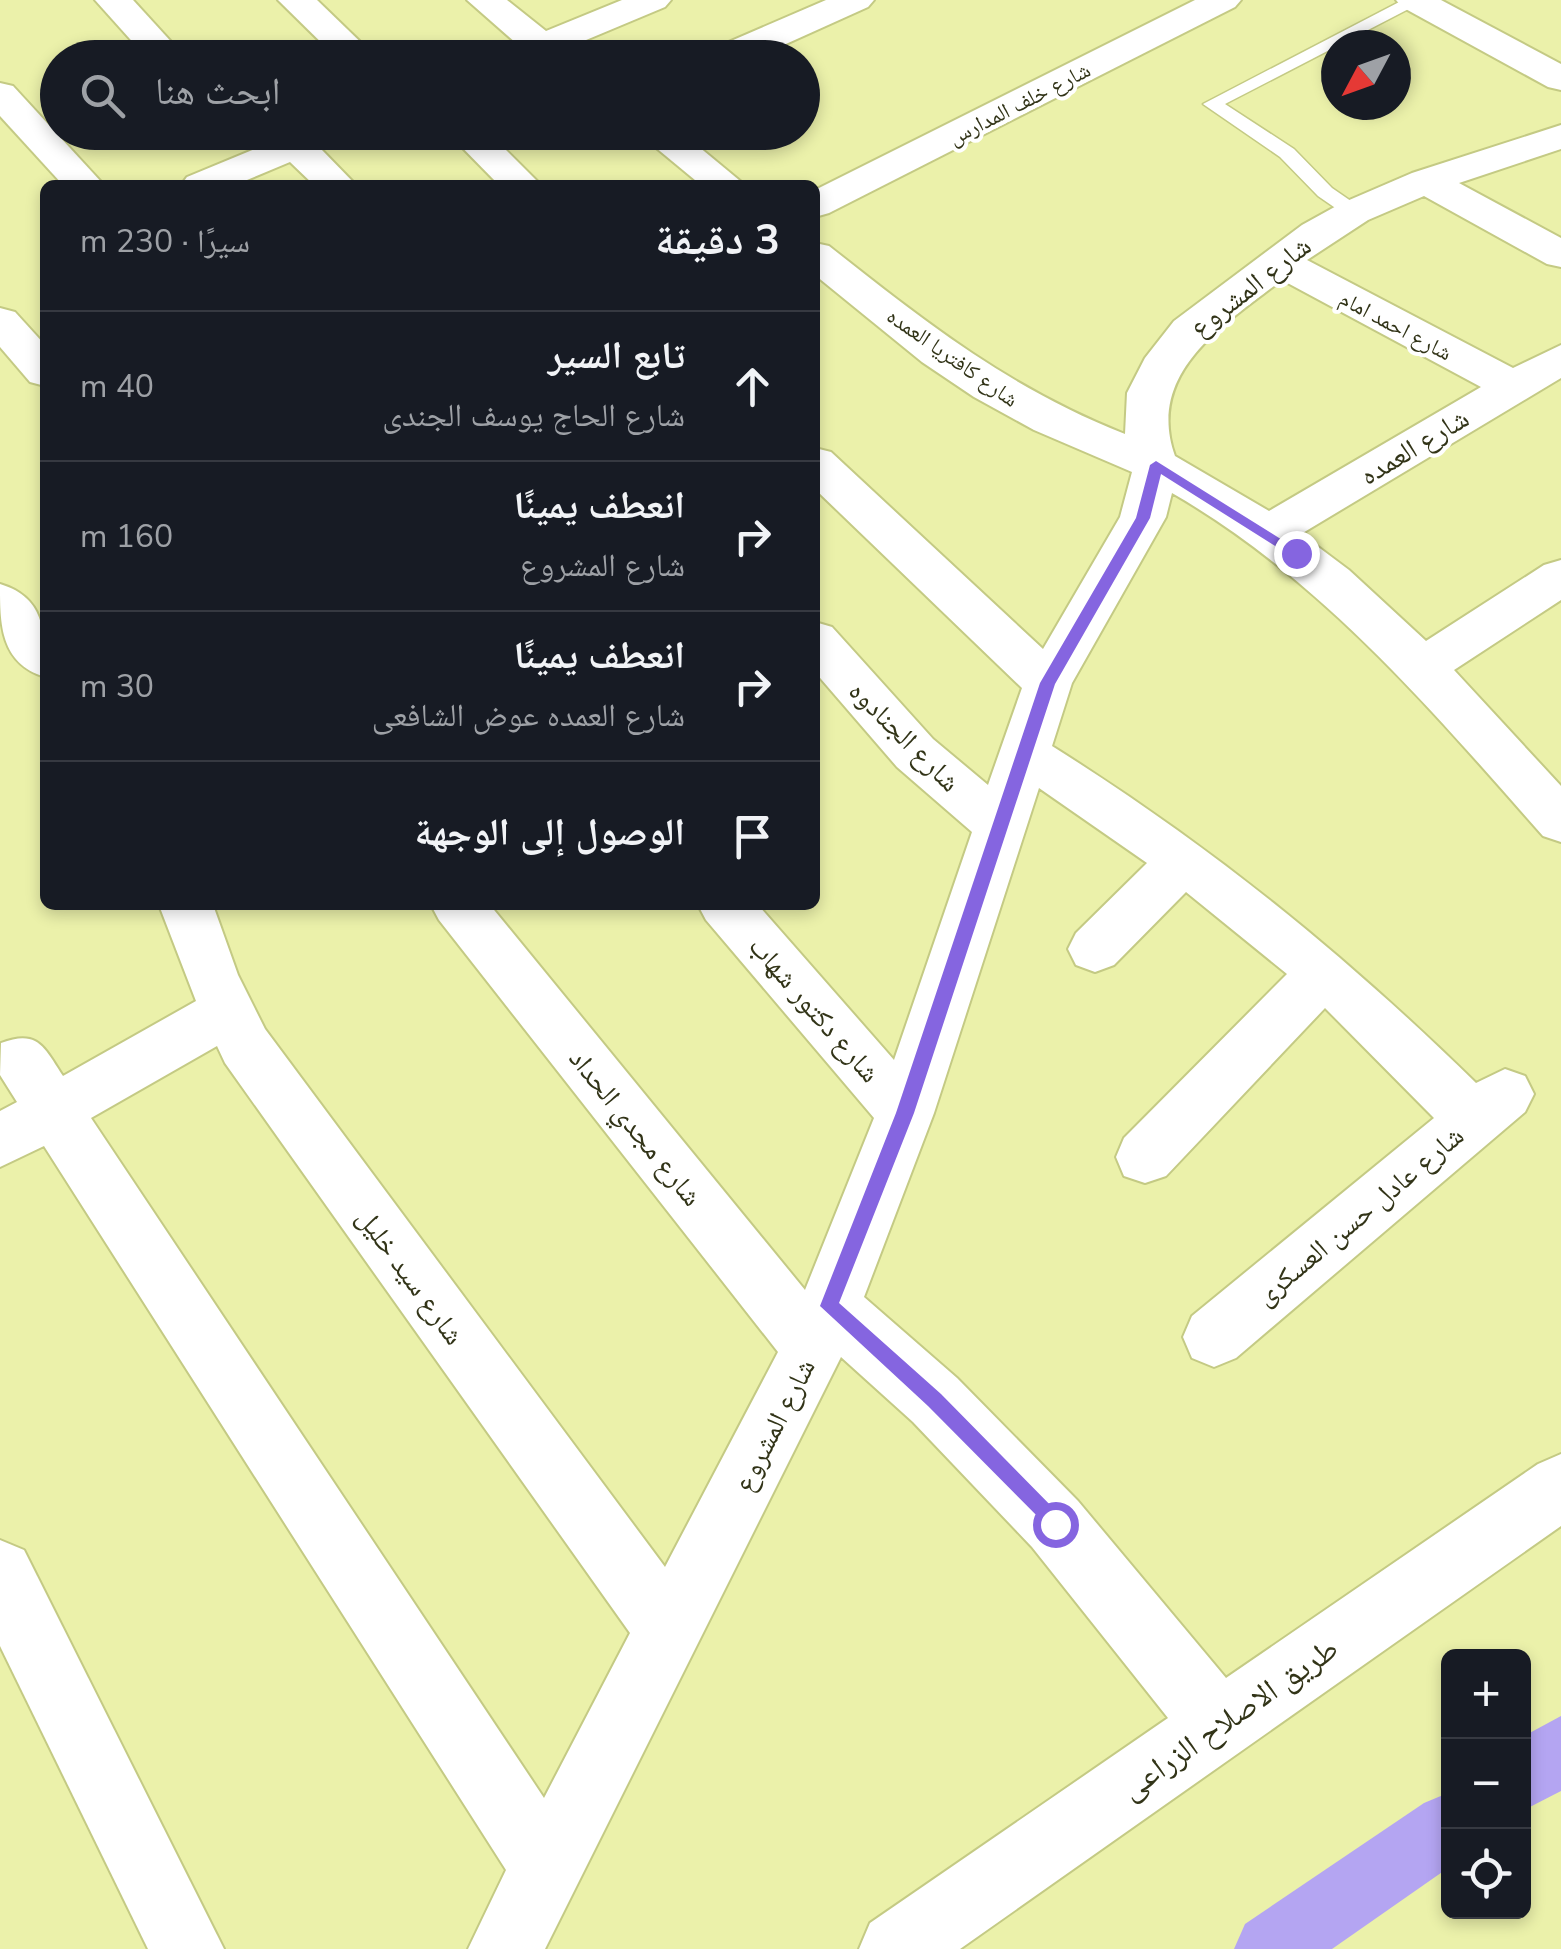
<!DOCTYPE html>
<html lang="ar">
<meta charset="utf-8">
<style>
:root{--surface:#171b24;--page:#242831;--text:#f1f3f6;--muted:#9ea1a6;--line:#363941}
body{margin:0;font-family:"Nunito Sans","Noto Naskh Arabic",sans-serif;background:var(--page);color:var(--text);direction:rtl}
.controls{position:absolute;right:30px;bottom:30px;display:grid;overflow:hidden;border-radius:15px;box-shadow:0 5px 15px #0003}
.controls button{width:90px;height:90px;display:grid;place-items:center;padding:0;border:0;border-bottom:2px solid var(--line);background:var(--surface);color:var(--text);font:50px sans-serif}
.compass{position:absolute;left:1321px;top:30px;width:90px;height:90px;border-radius:50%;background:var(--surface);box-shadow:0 5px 15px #0003;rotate:229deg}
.stop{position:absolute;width:30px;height:30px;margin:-22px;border:8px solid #8565e0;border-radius:50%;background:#fff}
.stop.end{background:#8565e0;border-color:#fff;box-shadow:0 2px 10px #0008}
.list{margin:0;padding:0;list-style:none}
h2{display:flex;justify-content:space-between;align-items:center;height:130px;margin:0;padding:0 40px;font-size:42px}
h2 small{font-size:32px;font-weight:400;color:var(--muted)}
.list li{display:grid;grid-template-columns:65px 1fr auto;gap:30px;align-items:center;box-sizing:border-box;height:150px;padding:0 40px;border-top:2px solid var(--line)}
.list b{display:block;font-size:38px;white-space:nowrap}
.list p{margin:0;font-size:32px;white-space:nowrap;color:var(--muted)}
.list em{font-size:32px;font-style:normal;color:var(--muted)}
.icon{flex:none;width:55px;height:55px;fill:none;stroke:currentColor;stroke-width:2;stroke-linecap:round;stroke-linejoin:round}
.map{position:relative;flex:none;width:1561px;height:1949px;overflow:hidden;direction:ltr}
.search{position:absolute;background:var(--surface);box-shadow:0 5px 15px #0003;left:40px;top:40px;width:780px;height:110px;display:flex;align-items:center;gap:25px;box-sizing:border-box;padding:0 35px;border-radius:55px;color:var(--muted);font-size:38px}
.panel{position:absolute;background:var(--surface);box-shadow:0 5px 15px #0003;left:40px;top:180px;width:780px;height:730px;border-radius:15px;direction:rtl}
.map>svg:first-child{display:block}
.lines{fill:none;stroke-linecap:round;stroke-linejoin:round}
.canal{fill:#b4a5f2;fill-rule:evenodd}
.service-casing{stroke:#c4ca84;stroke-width:3}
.minor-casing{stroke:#c4ca84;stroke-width:4}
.service{fill:#fff;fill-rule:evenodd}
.minor{fill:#fff;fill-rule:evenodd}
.route{fill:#8565e0}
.labels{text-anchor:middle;stroke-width:8;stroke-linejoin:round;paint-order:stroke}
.far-street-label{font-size:22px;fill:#323418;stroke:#fff}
.street-label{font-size:28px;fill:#323418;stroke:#fff}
.near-street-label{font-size:32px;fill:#323418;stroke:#fff}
</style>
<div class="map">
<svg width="1561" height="1949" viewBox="0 0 1561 1949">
<rect width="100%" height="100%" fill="#ebf1aa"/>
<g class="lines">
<g class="canal">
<polygon points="1561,1716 1561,1791 1524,1810 1524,1736"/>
<polygon points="1448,1793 1448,1868 1332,1949 1234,1949 1245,1924 1424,1803"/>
</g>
<defs>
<polygon id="service" points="1403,0 1424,1 1225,104 1294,149 1332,188 1361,208 1361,216 1347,216 1318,196 1280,157 1203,104"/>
<g id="minor">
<polygon points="95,0 133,0 186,58 147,58"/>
<polygon points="278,0 317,0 377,58 337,58"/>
<polygon points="467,0 507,0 546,31 622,0 671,0 665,7 567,48 575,58 493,58 498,50 516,43"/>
<polygon points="826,0 874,0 868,7 755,58 705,58 710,50"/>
<polygon points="1195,0 1241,0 1235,7 829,213 815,217 815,190"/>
<polygon points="1396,0 1441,0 1561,64 1561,90 1548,87 1402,7"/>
<polygon points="0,83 13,86 104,185 63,185 0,116"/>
<path d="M1561,125V149L1459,183L1561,238V267L1547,264L1424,196L1368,220L1307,260L1513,368L1561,345V378L1301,534L1349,570L1426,641L1544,565L1561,560V600L1454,670L1561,786V842L1543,836C1430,708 1321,579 1172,493L1166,517L1072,683L1052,746C1211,846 1342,952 1476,1083L1505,1069L1525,1076L1534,1094L1525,1112L1236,1358L1214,1367L1192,1358L1183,1337L1192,1316L1434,1118L1325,1008L1166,1176L1145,1183L1124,1176L1116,1157L1124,1138L1287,974L1186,892L1114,965L1095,972L1076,965L1068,949L1076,933L1147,863L1039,788L934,1113L864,1297L957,1378L1078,1501L1226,1678L1538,1464L1561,1454V1526L960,1949H859L870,1923L1168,1718L1032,1547L913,1422L841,1357L545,1949H468L506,1870L44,1146L0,1167V1111L17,1102L0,1075L1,1043C38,1029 44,1047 63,1076L196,1001L159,905H213L238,975L265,1029L665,1567L778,1352L439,920L431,905H490L805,1290L874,1118L706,920L698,905H758L894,1060L972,832L897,767L815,672V622L832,627L933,739L988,785L1022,688L815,489V448L831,452L1043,649L1120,517L1132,472L1034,430L974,397L922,362L815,275V243L829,246C928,324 1007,387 1125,434L1127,393L1145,358L1174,321L1302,225L1340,204L1412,173ZM1282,280L1481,387L1269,511L1175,456C1145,372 1225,324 1282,280ZM217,1046L225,1063L630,1633L544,1798L91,1118Z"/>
<polygon points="296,132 349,132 343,140 321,149 356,185 314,185 290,162 235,185 181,185 187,177"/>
<polygon points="447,132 488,132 541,185 499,185"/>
<polygon points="637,132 681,132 745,185 701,185"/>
<polygon points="0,308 15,312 45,345 45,386 30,382 0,347"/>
<path d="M0,584C47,598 45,636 45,677C0,663 0,624 0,584Z"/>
<polygon points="0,1540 24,1550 224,1949 148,1949 0,1646"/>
</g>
</defs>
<use href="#service" class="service-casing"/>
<use href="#minor" class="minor-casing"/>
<use href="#service" class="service"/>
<use href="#minor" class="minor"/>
</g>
<polygon class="route" points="1156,461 1303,553 1291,556 1161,474 1150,518 1055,684 914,1113 839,1303 941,1394 1062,1517 1065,1524 1055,1534 928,1406 820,1306 896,1113 1040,683 1136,518 1150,465"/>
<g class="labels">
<g class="far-street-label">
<text transform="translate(1019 103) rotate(-27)" y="8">شارع خلف المدارس</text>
<text transform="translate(1396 325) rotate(28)" y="8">شارع احمد امام</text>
<text transform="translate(953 357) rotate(35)" y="8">شارع كافتريا العمده</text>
</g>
<g class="street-label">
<text transform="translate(1250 286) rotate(-38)" y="10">شارع المشروع</text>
<text transform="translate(1414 446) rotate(-31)" y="10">شارع العمده</text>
<text transform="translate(905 736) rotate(45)" y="10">شارع الجنادوه</text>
<text transform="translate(815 1009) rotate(49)" y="10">شارع دكتور شهاب</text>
<text transform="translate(636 1127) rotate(51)" y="10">شارع مجدي الحداد</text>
<text transform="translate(1359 1215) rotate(-40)" y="10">شارع عادل حسن العسكرى</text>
<text transform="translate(411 1276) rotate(54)" y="10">شارع سيد خليل</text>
<text transform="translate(774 1425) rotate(-63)" y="10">شارع المشروع</text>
</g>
<g class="near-street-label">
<text transform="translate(1229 1718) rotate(-35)" y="11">طريق الاصلاح الزراعى</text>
</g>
</g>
</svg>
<div class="controls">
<button>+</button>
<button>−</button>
<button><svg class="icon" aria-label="locate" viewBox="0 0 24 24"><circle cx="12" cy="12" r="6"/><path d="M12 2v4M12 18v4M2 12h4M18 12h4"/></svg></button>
</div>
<svg class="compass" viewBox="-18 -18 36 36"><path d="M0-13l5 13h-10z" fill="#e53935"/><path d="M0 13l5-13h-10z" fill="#9ea1a6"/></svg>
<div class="stop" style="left:1055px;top:1524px"></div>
<div class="stop end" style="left:1296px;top:553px"></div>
<div class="search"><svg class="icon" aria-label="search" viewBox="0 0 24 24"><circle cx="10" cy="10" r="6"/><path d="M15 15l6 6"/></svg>ابحث هنا</div>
<section class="panel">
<h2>3 دقيقة<small>سيرًا · 230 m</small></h2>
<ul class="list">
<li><svg class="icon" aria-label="ahead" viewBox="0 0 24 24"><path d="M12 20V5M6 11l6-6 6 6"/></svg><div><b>تابع السير</b><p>شارع الحاج يوسف الجندى</p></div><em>40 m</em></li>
<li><svg class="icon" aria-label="right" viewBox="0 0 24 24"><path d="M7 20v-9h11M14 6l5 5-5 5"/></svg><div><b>انعطف يمينًا</b><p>شارع المشروع</p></div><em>160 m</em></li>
<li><svg class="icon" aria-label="right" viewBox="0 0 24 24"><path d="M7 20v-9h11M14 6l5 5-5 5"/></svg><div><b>انعطف يمينًا</b><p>شارع العمده عوض الشافعى</p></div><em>30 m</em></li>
<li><svg class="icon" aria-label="arrive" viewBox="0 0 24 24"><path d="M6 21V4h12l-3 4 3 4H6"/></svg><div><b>الوصول إلى الوجهة</b></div></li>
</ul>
</section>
</div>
